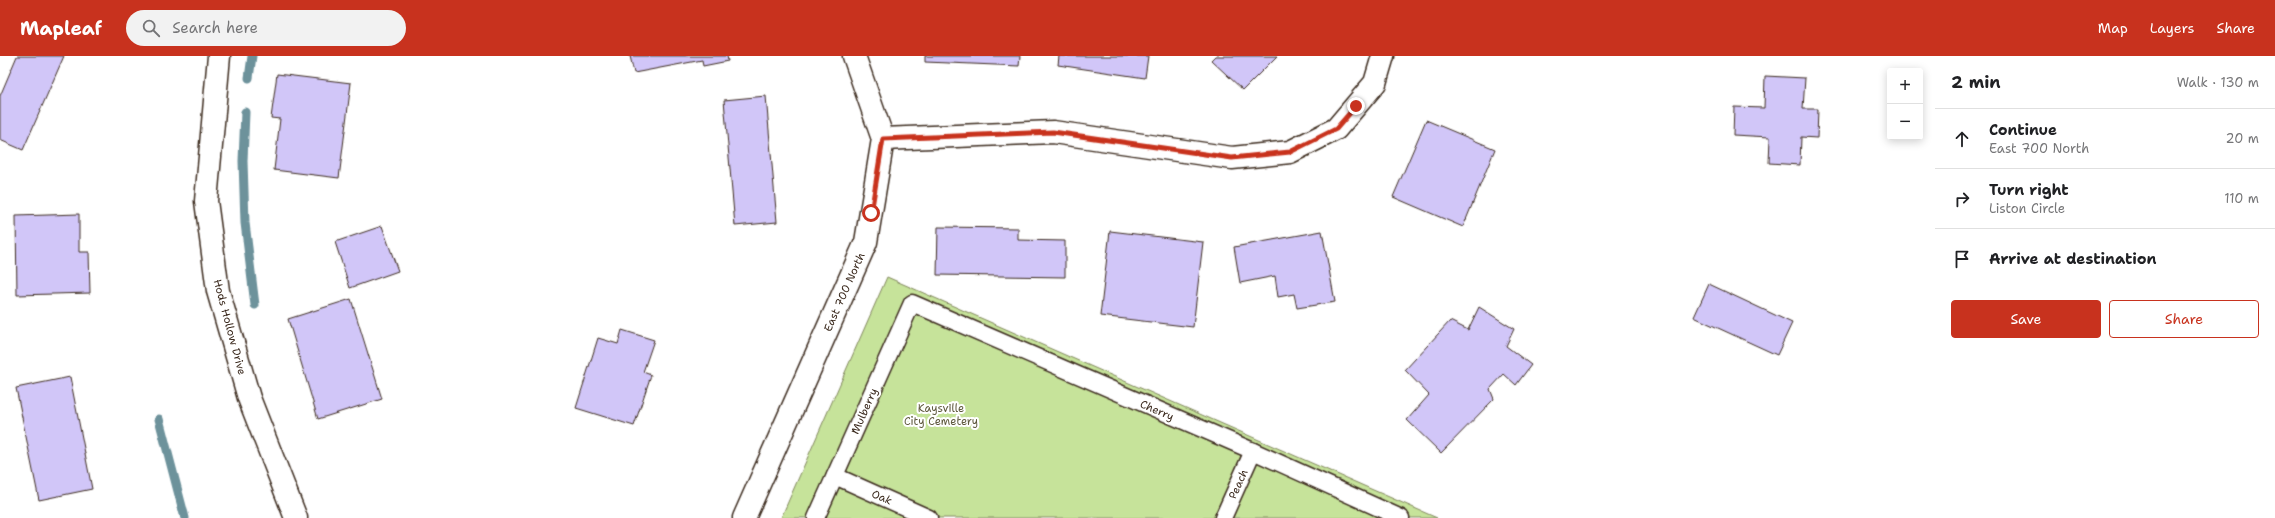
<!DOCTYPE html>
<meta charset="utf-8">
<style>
:root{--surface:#fff;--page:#f2f2f2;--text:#202124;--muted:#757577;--line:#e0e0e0;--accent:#c8321e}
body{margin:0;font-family:"Shantell Sans",sans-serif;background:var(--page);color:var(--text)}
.controls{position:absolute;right:12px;top:12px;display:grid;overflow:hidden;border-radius:4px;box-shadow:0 2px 10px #0003}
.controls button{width:36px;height:36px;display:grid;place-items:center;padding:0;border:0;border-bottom:1px solid var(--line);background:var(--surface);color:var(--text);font:20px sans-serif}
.stop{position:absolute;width:12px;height:12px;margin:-9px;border:3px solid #c8321e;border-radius:50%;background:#fff}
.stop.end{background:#c8321e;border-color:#fff;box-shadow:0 1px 4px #0008}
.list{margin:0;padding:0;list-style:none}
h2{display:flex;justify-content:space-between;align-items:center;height:52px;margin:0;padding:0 16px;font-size:17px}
h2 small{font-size:13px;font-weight:400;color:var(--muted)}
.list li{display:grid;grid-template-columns:26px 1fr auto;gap:12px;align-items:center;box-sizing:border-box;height:60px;padding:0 16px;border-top:1px solid var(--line)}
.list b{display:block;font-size:15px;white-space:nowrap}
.list p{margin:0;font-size:13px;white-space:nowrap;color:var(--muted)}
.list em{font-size:13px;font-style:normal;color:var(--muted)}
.actions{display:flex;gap:8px;padding:12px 16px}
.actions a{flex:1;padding:9px 0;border:1px solid var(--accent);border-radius:4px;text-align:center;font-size:14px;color:var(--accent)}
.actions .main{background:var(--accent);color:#fff}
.icon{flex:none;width:22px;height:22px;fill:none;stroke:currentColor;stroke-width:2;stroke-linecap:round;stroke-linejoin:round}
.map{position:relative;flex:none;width:1935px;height:462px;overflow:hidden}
header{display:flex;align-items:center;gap:24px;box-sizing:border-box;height:56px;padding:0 20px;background:var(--accent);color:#fff}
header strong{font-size:19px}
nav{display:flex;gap:22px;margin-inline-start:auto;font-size:14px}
.search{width:280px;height:36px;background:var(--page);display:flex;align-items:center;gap:10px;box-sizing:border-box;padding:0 14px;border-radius:22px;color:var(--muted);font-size:15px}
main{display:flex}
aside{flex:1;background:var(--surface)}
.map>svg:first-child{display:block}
.green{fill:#c6e39a;stroke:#80865c}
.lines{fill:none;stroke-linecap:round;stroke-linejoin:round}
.stream{stroke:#6d929b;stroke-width:9}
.building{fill:#d1c6f8;stroke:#3b2a1e}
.lane-casing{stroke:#3b2a1e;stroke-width:19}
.street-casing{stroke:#3b2a1e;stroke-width:25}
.lane{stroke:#fff;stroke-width:16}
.street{stroke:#fff;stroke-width:22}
.route{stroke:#c8321e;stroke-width:5}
.labels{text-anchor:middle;stroke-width:4;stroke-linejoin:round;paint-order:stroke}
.street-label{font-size:11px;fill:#3b2a1e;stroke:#fff}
.park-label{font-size:11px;fill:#5e583d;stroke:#fff}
</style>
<header>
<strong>Mapleaf</strong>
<div class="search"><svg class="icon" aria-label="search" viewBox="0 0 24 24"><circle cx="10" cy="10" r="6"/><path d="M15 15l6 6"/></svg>Search here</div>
<nav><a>Map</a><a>Layers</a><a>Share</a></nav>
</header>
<main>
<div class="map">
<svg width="1935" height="462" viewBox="0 0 1935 462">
<rect width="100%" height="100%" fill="#fff"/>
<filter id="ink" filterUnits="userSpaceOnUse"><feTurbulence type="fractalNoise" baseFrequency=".025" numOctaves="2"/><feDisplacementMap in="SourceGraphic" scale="8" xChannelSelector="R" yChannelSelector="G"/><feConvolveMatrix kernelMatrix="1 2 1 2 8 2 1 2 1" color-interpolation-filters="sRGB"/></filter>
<g filter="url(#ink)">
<polygon class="green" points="887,221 1437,462 781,462"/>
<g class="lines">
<g class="stream">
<polyline points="249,22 252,0"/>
<polyline points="245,56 243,105 245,167 255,249"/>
<polyline points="159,363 185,462"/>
</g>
</g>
<g class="building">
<polygon points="17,0 64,0 23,94 0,84 0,40"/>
<polygon points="630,0 727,0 728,5 703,10 702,4 634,17"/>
<polygon points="925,0 1020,0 1019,10 925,6"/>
<polygon points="1059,0 1148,0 1145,22 1058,9"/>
<polygon points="1215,0 1277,0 1243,34 1211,4"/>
<polygon points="277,18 351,27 339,122 274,114 280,63 271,62"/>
<polygon points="1765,20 1805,22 1803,53 1818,53 1817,82 1801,81 1800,109 1769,107 1770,81 1733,79 1734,51 1764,52"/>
<polygon points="766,40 777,166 735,170 724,44"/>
<polygon points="1426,64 1495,93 1463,171 1393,141"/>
<polygon points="79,158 79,196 89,196 90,237 17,239 16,160"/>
<polygon points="382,170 398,215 350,232 335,186"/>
<polygon points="938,171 1018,172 1018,184 1065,185 1065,221 937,219"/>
<polygon points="1110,175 1203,186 1193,271 1100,260"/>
<polygon points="1322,175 1335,246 1297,252 1294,238 1278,241 1275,220 1240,227 1234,191"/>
<polygon points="1709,228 1792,267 1777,299 1694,261"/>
<polygon points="351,243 382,343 318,363 288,263"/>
<polygon points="1479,251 1514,273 1506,290 1531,309 1516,329 1504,318 1490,333 1494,343 1441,397 1407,364 1429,339 1405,314 1450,265 1468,274"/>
<polygon points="622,274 654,284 643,316 651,319 634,370 576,352 598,282 618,288"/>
<polygon points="70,321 92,433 39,444 16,332"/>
</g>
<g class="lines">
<defs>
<g id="lane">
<polyline points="835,420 929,462"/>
<polyline points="816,462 912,247 1253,395 1401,462"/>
<polyline points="1223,462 1253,395"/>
</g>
<g id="street">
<polyline points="219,0 206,145 218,235 249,342 296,462"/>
<polyline points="883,83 1053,76 1232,102 1290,96 1336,73 1375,27 1383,0"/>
<polyline points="744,462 866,186 883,83 854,0"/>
</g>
</defs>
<use href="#lane" class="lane-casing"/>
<use href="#street" class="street-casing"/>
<use href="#lane" class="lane"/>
<use href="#street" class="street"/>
</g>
</g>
<g class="lines" filter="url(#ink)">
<polyline class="route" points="871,157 883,83 1053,76 1232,102 1290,96 1336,73 1356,50"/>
</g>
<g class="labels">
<g class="street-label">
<text transform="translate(844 236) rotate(-66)" y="4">East 700 North</text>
<text transform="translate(230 271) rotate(75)" y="4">Hods Hollow Drive</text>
<text transform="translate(1157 354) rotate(23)" y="4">Cherry</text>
<text transform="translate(864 355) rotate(-66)" y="4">Mulberry</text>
<text transform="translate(1238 428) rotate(-66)" y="4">Peach</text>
<text transform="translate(882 441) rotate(24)" y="4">Oak</text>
</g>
<g class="park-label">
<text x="941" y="356">Kaysville<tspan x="941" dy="13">City Cemetery</tspan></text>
</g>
</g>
</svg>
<div class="controls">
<button>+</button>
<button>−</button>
</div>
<div class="stop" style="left:871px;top:157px"></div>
<div class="stop end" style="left:1356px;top:50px"></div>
</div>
<aside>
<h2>2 min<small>Walk · 130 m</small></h2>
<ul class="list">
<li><svg class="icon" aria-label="ahead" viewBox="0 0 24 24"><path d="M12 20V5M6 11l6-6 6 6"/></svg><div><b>Continue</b><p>East 700 North</p></div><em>20 m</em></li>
<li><svg class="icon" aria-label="right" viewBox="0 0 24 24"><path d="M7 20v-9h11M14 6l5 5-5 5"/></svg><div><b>Turn right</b><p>Liston Circle</p></div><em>110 m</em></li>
<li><svg class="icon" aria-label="arrive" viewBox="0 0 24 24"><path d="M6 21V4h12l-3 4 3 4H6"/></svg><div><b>Arrive at destination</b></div></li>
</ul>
<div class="actions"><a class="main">Save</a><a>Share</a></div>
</aside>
</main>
